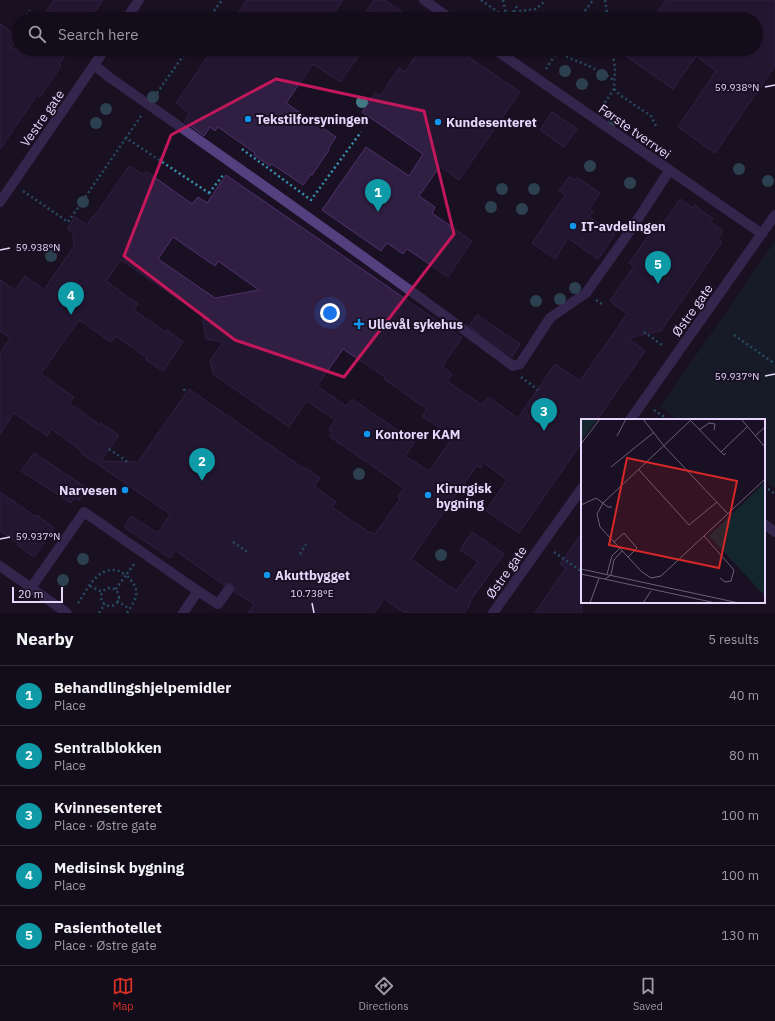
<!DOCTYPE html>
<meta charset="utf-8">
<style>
:root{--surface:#130c1a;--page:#201a27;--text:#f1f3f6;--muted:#9d9ba2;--line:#322c39;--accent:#d93025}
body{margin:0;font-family:"IBM Plex Sans",sans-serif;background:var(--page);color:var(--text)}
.scale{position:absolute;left:12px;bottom:10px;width:51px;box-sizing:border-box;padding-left:4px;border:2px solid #e6d6fc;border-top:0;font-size:11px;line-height:14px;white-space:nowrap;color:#e6d6fc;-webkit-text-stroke:3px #191023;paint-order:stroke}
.you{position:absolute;left:330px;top:313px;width:14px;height:14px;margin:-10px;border:3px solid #fff;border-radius:50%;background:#1a73e8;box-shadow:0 0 0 6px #1a73e833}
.badge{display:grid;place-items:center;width:26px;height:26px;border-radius:50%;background:var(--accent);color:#fff;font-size:13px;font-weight:700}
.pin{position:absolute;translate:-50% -33px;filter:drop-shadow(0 1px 2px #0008)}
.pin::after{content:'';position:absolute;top:21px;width:14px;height:12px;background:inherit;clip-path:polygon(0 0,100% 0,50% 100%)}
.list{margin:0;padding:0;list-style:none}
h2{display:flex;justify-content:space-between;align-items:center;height:52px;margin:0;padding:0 16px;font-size:17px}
h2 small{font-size:13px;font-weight:400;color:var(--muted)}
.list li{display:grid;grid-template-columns:26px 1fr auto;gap:12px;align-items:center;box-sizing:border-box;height:60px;padding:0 16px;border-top:1px solid var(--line)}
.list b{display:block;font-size:15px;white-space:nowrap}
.list p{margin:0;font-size:13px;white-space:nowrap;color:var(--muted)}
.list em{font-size:13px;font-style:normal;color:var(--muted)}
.icon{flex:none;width:22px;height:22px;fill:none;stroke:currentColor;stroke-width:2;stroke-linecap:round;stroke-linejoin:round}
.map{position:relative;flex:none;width:775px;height:613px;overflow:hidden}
.search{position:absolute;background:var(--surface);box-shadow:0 1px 3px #0004;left:12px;right:12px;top:12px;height:44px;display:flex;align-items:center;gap:10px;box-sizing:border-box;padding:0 14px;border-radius:22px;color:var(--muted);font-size:15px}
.sheet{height:352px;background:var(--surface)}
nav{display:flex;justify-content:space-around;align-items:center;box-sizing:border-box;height:56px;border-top:1px solid var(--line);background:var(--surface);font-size:11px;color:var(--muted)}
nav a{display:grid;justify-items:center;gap:2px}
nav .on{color:var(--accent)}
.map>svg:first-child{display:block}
.green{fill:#14262d}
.building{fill:#301e43;stroke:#4f316d;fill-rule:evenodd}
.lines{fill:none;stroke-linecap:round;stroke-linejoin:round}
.path{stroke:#3891ae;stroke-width:2.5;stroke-dasharray:2 3;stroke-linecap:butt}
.minor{stroke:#543f7f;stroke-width:10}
.tree{fill:#447a86}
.marked{fill:none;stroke:#c2185b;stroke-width:3;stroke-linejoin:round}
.ticks{fill:none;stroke:#e6d6fc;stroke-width:1.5}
.poi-dot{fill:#1195ed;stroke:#191023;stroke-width:1.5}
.labels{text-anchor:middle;stroke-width:4;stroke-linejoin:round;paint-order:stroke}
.street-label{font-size:13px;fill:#e6d6fc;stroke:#191023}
.poi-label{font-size:13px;font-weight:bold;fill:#e6d6fc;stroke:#191023;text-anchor:start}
.inset-road{fill:none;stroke:#6b5f7a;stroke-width:1}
.view{fill:#d62828;fill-opacity:0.15;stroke:#d62828;stroke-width:2}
.inset-edge{fill:none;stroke:#e6d6fc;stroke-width:2}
.ticks-label{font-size:10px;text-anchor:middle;fill:#e6d6fc;stroke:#191023;stroke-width:4;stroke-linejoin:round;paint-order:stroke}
</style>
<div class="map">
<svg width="775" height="613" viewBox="0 0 775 613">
<rect width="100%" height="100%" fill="#191023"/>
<polygon class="green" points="775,241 775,488 764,481 764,420 678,420 660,407"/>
<g class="building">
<polygon points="54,0 103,0 90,19 41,19"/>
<polygon points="247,0 343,0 329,19 234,19"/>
<polygon points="374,0 385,0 412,19 373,19 365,13"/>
<polygon points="666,0 775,0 775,66 715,153 678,127 716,71 696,56 673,89 616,49 756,49 756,19 653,19"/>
<polygon points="0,24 19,37 10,49 69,49 59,64 61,66 40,97 37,95 0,149"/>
<polygon points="213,49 352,49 360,54 340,82 313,64 286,103 336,137 328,149 329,150 312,175 311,174 303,185 272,164 270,166 254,155 255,153 218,127 215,131 210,127 204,136 184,121 189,113 176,103"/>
<polygon points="420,49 435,49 448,58 454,49 457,49 520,92 459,180 440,166 419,196 435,207 432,213 472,241 448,277 407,249 403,254 387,243 381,251 322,210 366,147 409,176 423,154 362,112 375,93 380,96 399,68 405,72"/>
<polygon points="552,112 577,129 564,147 540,130"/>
<path d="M129,166L144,175L146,171L192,204L198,197L207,203L226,175L462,338L442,366L452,374L447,381L482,405L488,397L518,418L555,364L580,381L627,314L610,301L634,266L629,263L659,221L663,224L680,199L693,208L694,205L713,219L711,222L723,231L718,239L722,242L661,331L628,338L645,351L597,420H582V442L519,533L486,511L507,480L484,463L480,468L477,465L411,559L456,591L478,562L460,550L472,532L504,554L470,601L471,602L464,613H405L384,599L374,613H248L254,604L235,592V587L232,584L229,583L224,585L176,551L170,558L124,527L131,516L158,533L170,514L81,453L82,451L51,429L47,436L14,413L0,434V353L10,338L0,331V280L15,290L25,276L44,290L74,246L73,233L67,229L75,217L87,225L93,216L94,217ZM173,237L215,266L218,261L259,290L215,298L158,259ZM121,260L202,315L206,339L223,342L210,361L213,374L289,427L307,401L335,420L329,430L332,432L329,436L404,488L398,497L400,499L375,534L371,532L370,533L332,507L336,502L314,486L320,478L306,468H303L189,389L138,462L101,461L119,435L101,423L100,425L69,403L74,397L41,374L79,320L111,342L116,336L147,358L146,360L163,371L183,342L167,330L165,332L134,310L138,304L106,281ZM343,349L385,377L384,379L427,409L422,416L453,437L429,471L405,456L415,442L352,399L346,406L317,386Z"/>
<polygon points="569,177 575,180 577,177 600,193 589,209 593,211 589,217 615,234 598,259 568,238 555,259 532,243 565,195 559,191"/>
<polygon points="477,315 520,344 512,357 469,326"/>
<polygon points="34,453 87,488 79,501 74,498 71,503 21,471"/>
<polygon points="0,492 36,517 37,515 54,528 34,557 17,545 19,544 0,531"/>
<polygon points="582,533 582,613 535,613 566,568 560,564"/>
</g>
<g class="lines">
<g class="path">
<polyline points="481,0 508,19"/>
<polyline points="503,0 507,18"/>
<polyline points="605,0 608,19"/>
<polyline points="513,12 517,6"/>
<polyline points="507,18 512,12 536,9 546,0"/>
<polyline points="24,19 30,10"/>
<polyline points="208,19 222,0"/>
<polyline points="579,19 593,0"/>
<polyline points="14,34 19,26"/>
<path d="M553,49C566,58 579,61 593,68C601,72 608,76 615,81"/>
<polyline points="546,69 559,49"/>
<polyline points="614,89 620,95 651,116 657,128"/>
<polyline points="157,93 188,49"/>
<polyline points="602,107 614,89 615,68 612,49"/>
<polyline points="141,116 126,138 212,195"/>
<polyline points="242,149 311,200 361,132"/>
<polyline points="23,191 68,222 126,138"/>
<polyline points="209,193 224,174"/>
<polyline points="596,300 602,304"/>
<polyline points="644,332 662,345"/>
<polyline points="734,335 775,364"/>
<polyline points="521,377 538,390"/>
<polyline points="184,389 185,392"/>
<polyline points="654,410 669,420"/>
<polyline points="109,449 125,460 127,462"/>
<polyline points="764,486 775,494"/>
<polyline points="233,542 249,553"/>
<polyline points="554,552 581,571"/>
<polyline points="300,554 306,544"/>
<polyline points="90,586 102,592"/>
<circle cx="110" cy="597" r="9"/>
<polyline points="117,601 130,609"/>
<path d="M78,603C87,590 96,569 114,570C118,570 122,573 126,575L115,590"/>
<polyline points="99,613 105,604"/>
<path d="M127,613C138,597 141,589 126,575L135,563"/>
</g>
<g class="minor">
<polyline points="424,0 451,19"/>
<polyline points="126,19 139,0"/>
<polyline points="494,49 762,234"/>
<path d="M94,65L109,77C245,172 380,267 513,366L520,364L550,318L586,293L632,228L669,171"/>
<polyline points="0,202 105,49"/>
<polyline points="630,420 775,215"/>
<polyline points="764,524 775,532"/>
<polyline points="0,566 67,613"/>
<polyline points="31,588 84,512 198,591 183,613"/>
<polyline points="198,591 218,604 229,589"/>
<polyline points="493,613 582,488"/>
</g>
</g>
<g class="tree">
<circle cx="565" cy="71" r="6"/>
<circle cx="602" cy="75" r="6"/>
<circle cx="582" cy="84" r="6"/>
<circle cx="153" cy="97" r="6"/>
<circle cx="362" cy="102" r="6"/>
<circle cx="106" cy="109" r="6"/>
<circle cx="614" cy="120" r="6"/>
<circle cx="96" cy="123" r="6"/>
<circle cx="590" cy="166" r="6"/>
<circle cx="739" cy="169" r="6"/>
<circle cx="768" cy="181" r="6"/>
<circle cx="630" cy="183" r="6"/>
<circle cx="502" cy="189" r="6"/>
<circle cx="534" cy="189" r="6"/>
<circle cx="83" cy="202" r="6"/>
<circle cx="491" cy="207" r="6"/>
<circle cx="522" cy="209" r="6"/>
<circle cx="51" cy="256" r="6"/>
<circle cx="575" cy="288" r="6"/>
<circle cx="560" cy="299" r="6"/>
<circle cx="536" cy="301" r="6"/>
<circle cx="359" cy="474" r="6"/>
<circle cx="441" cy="555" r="6"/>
<circle cx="83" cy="559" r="6"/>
<circle cx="63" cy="580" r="6"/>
</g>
<path d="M0 0H775V613H0ZM276,79L424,111L454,234L344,377L235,340L124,256L171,135Z" fill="#191023" fill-opacity=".55" fill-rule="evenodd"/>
<path class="marked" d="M276,79L424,111L454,234L344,377L235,340L124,256L171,135Z"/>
<path class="ticks" d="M765,87L775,85M0,250L10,248M765,376L775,374M0,539L10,537M312,603L314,613"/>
<g class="poi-dot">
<circle cx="248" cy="119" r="4"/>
<circle cx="438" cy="122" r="4"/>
<circle cx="573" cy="226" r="4"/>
<path d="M357 318h4v4h4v4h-4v4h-4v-4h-4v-4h4z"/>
<circle cx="367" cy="434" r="4"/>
<circle cx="125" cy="490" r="4"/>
<circle cx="428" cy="495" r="4"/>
<circle cx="267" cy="575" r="4"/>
</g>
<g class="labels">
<g class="street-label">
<text transform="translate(42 118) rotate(-55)" y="5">Vestre gate</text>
<text transform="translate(635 131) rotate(35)" y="5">Første tverrvei</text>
<text transform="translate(692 310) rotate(-55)" y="5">Østre gate</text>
<text transform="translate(506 572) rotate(-55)" y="5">Østre gate</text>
</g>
<g class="poi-label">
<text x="256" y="124">Tekstilforsyningen</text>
<text x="446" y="127">Kundesenteret</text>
<text x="581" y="231">IT-avdelingen</text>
<text x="368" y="329">Ullevål sykehus</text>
<text x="375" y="439">Kontorer KAM</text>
<text x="436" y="493">Kirurgisk<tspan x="436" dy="15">bygning</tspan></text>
<text x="117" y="495" text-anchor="end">Narvesen</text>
<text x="275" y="580">Akuttbygget</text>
</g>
</g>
<g transform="translate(581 419)">
<rect width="184" height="184" fill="#191023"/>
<path d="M0,0H17L0,22ZM184,63V176H183L128,117Z" fill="#14262d"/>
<path class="inset-road" d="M62,0L83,27L147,95M111,0L22,84L16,95L19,108L61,153L70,159L80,157L184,60M160,0L184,28M109,1L143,36L145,34M118,11L128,4L134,5L133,11M36,17L45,0M174,17L184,8M0,25L19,0M140,33L166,8M30,48L72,14M58,51L108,106L136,83M0,86L15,79L27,88H31M123,117L153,151L150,162L144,163L139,159M33,123L43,114L56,129L47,138M0,150L158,184M0,155L135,184M26,155L31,137L39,129M24,160L30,156L33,141L41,132M9,184L18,159M62,184L70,172"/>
<path class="view" d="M46,39L156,62L138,149L28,126Z"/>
<rect width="184" height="184" class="inset-edge"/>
</g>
<g class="ticks-label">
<text x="737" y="91">59.938°N</text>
<text x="38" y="251">59.938°N</text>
<text x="737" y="380">59.937°N</text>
<text x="38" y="540">59.937°N</text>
<text x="312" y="597">10.738°E</text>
</g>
</svg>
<div class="scale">20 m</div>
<div class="you"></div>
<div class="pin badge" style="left:378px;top:212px;background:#0f9aa8">1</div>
<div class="pin badge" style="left:202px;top:481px;background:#0f9aa8">2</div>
<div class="pin badge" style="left:544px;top:431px;background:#0f9aa8">3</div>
<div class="pin badge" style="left:71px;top:315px;background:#0f9aa8">4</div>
<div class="pin badge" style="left:658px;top:284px;background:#0f9aa8">5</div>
<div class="search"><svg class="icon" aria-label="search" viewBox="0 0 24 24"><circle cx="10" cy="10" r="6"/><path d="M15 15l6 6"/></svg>Search here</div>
</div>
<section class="sheet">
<h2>Nearby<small>5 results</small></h2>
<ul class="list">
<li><span class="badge" style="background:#0f9aa8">1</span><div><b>Behandlingshjelpemidler</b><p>Place</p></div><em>40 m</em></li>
<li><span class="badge" style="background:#0f9aa8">2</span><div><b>Sentralblokken</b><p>Place</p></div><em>80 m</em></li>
<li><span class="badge" style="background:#0f9aa8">3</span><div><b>Kvinnesenteret</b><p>Place · Østre gate</p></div><em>100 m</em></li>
<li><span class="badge" style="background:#0f9aa8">4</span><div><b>Medisinsk bygning</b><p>Place</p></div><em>100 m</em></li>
<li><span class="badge" style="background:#0f9aa8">5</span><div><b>Pasienthotellet</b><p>Place · Østre gate</p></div><em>130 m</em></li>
</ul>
</section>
<nav>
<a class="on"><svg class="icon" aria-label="map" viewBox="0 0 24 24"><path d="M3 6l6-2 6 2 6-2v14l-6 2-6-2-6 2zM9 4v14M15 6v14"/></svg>Map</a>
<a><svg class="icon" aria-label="directions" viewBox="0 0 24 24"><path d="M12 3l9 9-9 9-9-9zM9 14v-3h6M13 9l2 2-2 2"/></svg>Directions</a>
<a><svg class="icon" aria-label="saved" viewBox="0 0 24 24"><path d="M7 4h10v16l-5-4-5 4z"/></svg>Saved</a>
</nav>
